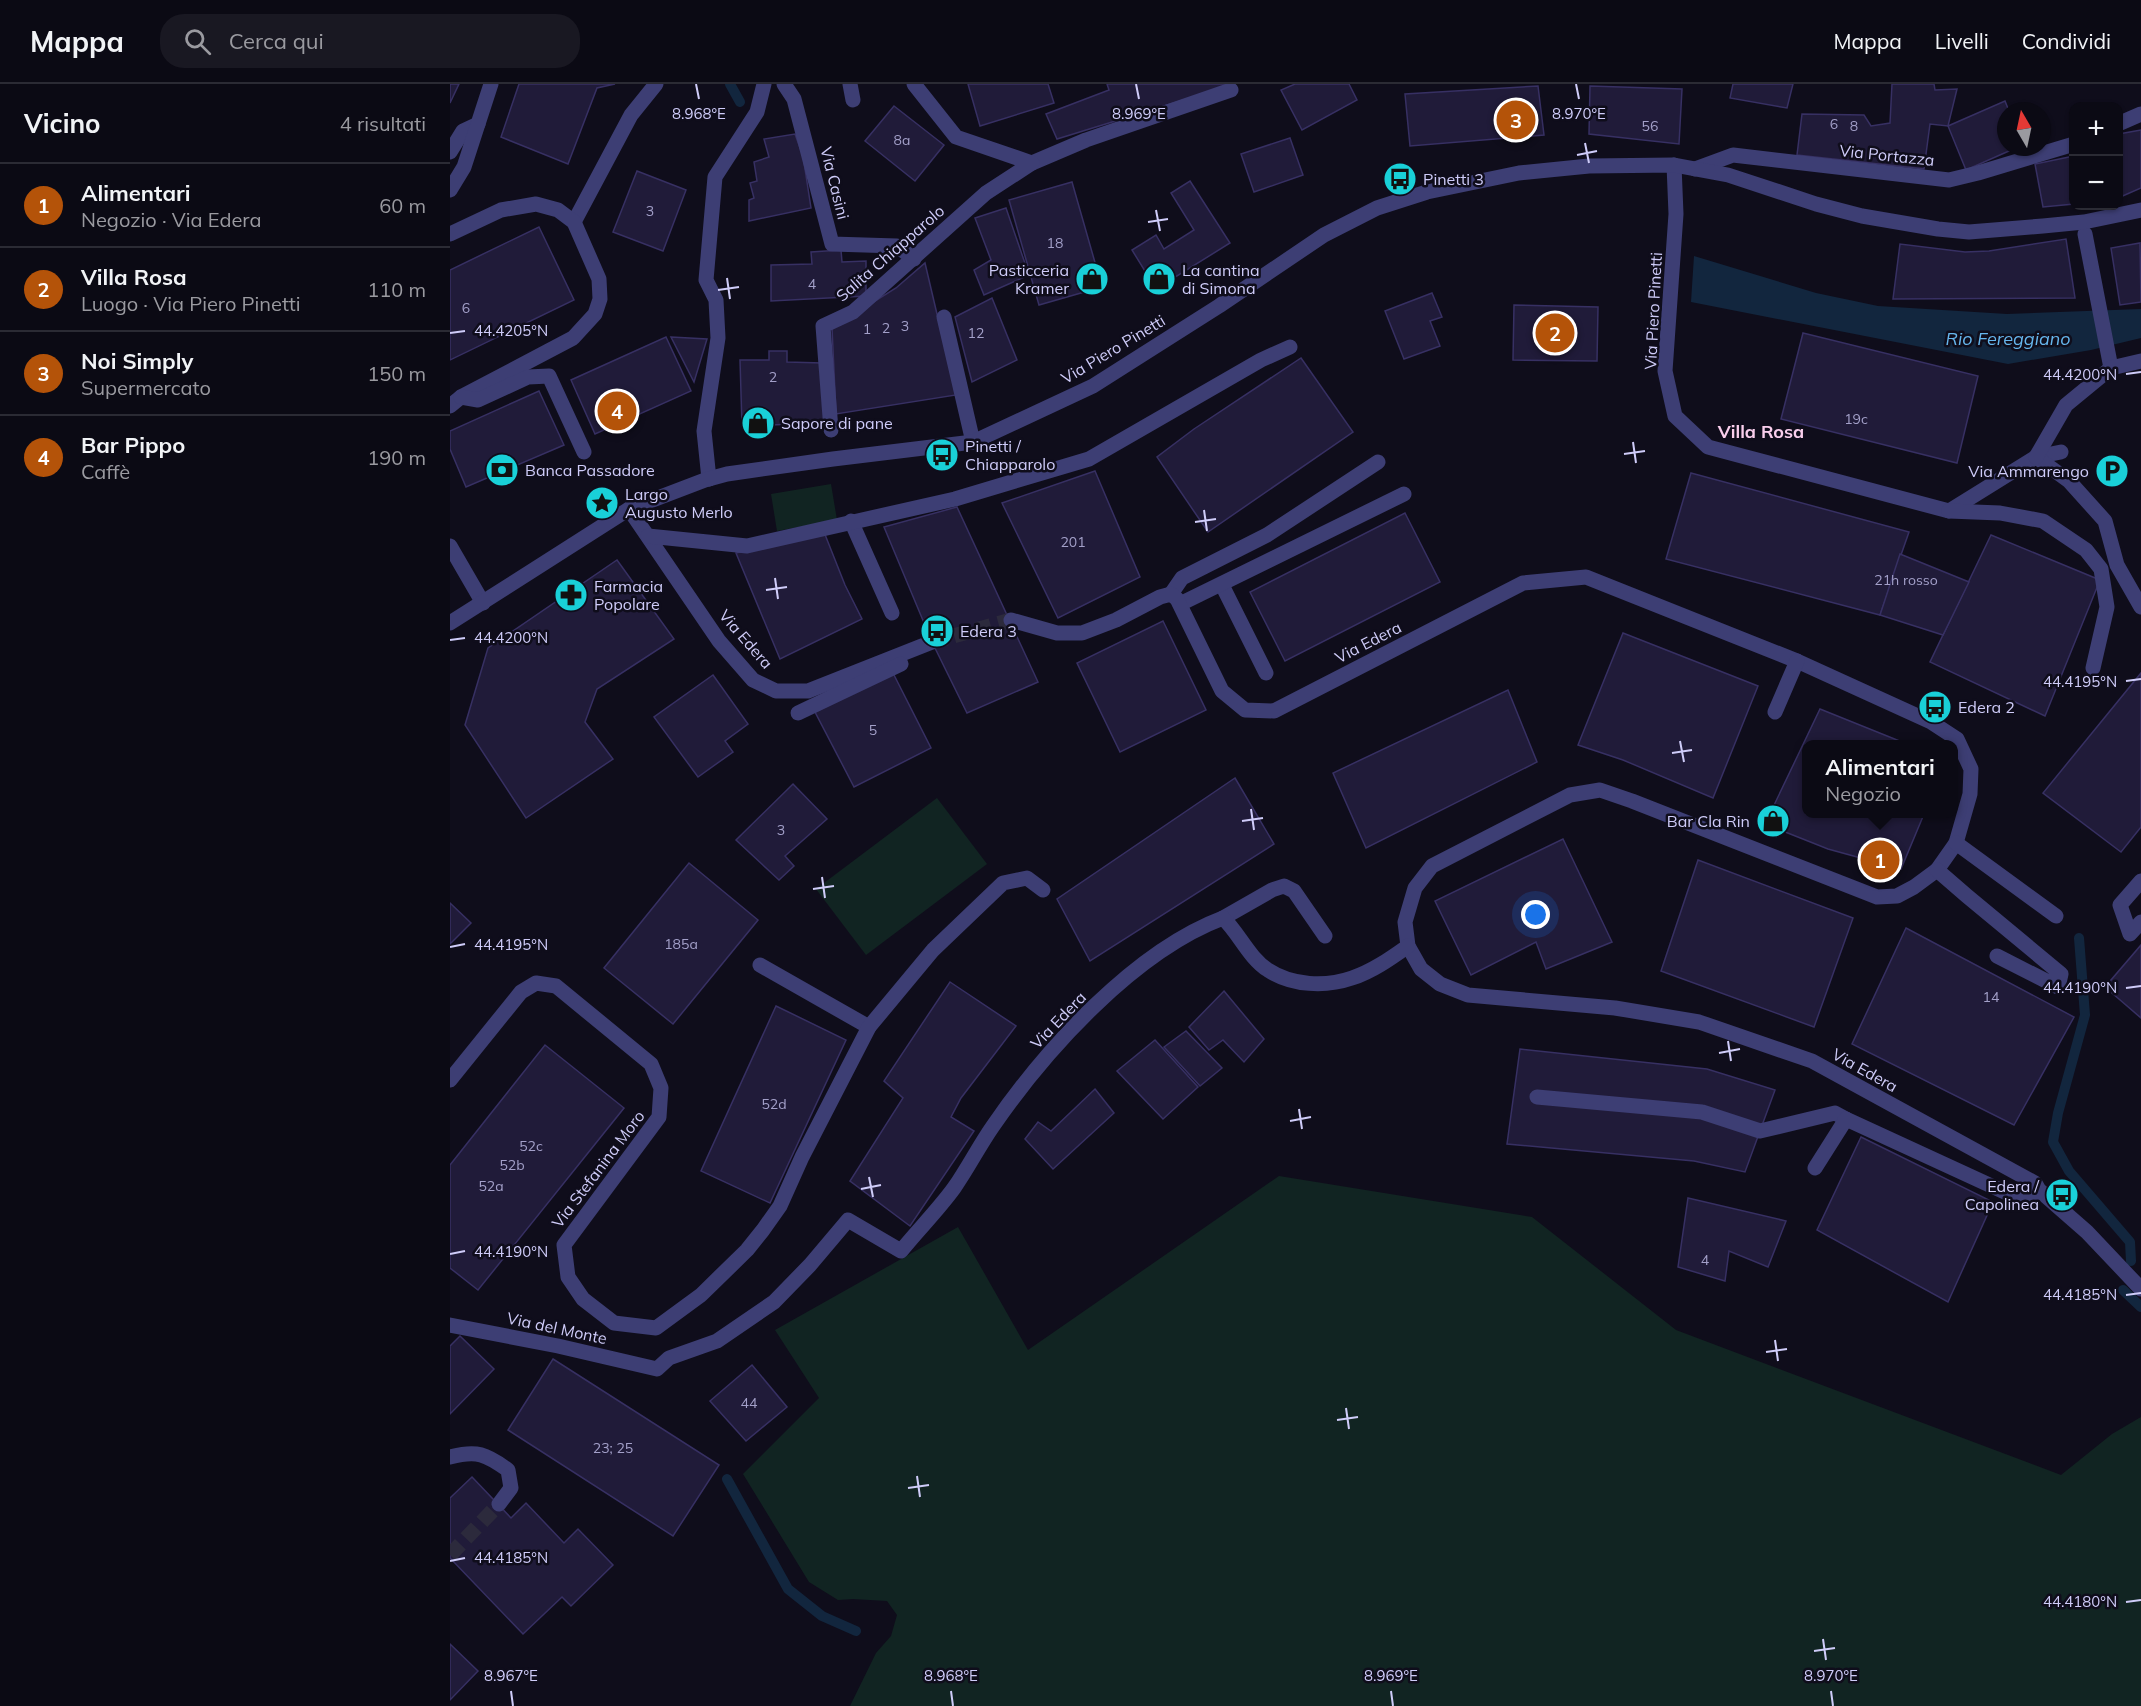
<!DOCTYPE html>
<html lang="it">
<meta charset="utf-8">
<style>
:root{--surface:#0b0a14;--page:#191822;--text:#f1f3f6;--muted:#9a9aa0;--line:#2b2b34;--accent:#b45309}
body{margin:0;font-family:Mulish,sans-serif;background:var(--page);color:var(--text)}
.controls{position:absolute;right:18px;top:18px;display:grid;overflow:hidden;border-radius:12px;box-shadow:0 2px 4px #0004}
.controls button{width:54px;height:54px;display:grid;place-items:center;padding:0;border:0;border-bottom:2px solid var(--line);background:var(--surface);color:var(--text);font:30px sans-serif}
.compass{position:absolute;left:1547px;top:18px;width:54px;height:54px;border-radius:50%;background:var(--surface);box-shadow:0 2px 4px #0004;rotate:351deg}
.you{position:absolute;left:1086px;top:831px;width:21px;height:21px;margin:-15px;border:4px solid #fff;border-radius:50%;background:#1a73e8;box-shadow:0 0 0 9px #1a73e833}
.badge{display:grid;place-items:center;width:39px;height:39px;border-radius:50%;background:var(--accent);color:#fff;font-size:20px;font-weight:700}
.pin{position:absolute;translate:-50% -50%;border:3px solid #fff;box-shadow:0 2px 6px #0006}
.popup{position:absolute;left:1352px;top:656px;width:156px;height:78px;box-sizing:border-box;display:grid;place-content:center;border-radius:12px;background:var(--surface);filter:drop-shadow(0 2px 4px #0005);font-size:20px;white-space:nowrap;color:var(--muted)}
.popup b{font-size:22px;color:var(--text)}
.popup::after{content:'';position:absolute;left:50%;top:100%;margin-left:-12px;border:12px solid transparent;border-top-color:var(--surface)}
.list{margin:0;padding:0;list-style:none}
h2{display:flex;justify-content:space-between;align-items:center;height:78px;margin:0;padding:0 24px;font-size:26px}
h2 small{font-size:20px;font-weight:400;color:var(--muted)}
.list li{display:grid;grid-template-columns:39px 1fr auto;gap:18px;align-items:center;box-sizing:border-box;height:84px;padding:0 24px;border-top:2px solid var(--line)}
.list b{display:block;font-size:22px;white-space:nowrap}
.list p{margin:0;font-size:20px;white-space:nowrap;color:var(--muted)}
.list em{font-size:20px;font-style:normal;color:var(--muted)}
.icon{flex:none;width:33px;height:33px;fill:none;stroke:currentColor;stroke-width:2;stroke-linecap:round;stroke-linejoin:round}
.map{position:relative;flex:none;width:1691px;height:1622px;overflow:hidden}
header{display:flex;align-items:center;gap:36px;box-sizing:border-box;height:84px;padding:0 30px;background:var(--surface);border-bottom:2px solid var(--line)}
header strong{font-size:28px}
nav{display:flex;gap:33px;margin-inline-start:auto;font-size:21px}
.search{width:420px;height:54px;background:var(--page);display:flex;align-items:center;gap:15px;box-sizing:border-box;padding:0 21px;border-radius:24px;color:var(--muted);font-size:22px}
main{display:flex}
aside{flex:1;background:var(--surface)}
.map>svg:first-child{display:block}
.green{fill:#112422}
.water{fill:#12263e}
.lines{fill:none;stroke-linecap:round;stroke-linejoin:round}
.stream{stroke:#12263e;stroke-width:10}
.building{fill:#201b39;stroke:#373063;stroke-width:1.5}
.minor-tunnel{stroke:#2c2a3c;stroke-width:15;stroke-dasharray:15 8;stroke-linecap:butt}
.minor{stroke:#3d3e74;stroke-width:15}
.ticks{fill:none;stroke:#cfccf9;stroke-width:2}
.labels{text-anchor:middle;stroke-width:5;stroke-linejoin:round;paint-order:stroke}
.number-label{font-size:14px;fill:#a3a0c9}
.street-label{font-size:16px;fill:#cfccf9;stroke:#0f0d1b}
.poi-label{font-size:16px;fill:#cfccf9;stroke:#0f0d1b;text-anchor:start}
.water-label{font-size:18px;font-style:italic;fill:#66b6ed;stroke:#0f0d1b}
.neighbourhood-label{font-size:18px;font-weight:bold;fill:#f9ceec;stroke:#0f0d1b}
.ticks-label{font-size:15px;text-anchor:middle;fill:#cfccf9;stroke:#0f0d1b;stroke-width:5;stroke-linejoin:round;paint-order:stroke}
</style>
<header>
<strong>Mappa</strong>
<div class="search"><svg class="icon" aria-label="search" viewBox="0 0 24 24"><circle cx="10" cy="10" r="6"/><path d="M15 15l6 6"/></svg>Cerca qui</div>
<nav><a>Mappa</a><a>Livelli</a><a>Condividi</a></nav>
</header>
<main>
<aside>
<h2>Vicino<small>4 risultati</small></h2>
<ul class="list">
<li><span class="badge">1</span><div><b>Alimentari</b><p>Negozio · Via Edera</p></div><em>60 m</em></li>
<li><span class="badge">2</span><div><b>Villa Rosa</b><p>Luogo · Via Piero Pinetti</p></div><em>110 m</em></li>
<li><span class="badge">3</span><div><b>Noi Simply</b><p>Supermercato</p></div><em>150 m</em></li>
<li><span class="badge">4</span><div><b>Bar Pippo</b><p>Caffè</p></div><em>190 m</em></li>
</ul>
</aside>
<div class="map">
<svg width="1691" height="1622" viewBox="0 0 1691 1622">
<rect width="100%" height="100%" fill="#0f0d1b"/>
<g class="green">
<polygon points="381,400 387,436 327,447 321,410"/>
<polygon points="487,714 537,780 416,871 366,805"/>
<polygon points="829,1092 1082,1133 1226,1246 1611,1391 1662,1350 1691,1333 1691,1622 400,1622 426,1569 441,1552 447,1531 437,1517 403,1515 388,1516 359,1498 293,1390 369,1314 325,1246 508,1143 578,1266"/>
</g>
<polygon class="water" points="1244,172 1366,209 1428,222 1557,230 1691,225 1691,254 1641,266 1558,280 1241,218"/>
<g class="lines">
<g class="stream">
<polyline points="280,0 290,18"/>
<polyline points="1629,854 1635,931 1608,1029 1603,1058 1619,1087 1680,1158 1681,1177"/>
<polyline points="1673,1206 1691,1223"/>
<polyline points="277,1395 338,1505 372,1532 406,1547"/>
</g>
</g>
<g class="building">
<polygon points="0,0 9,0 0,19"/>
<polygon points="69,0 165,0 147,4 118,80 51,53"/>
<polygon points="518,0 598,0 604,19 530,42"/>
<polygon points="657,0 785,0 607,55 596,30 659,6"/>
<polygon points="845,0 899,0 907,16 852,46 831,6"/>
<polygon points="1283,0 1343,0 1337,24 1280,14"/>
<polygon points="1442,0 1484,0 1485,6 1507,5 1498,42 1480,40 1474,85 1347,71 1352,30 1414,31 1421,42 1440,39"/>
<polygon points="1088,2 1094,51 960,62 955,10"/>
<polygon points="1140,2 1232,5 1229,60 1139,50"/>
<polygon points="1555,17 1559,27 1556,27 1556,63 1568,63 1516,86 1498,42"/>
<polygon points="444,22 494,61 465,97 415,57"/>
<polygon points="1691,46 1691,104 1668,114 1669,50"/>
<polygon points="345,50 353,72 361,124 299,137 299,116 304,114 300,99 307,97 304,78 319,73 314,55"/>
<polygon points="840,54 853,91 804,108 791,70"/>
<polygon points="1624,72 1624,120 1593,123 1585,80"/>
<polygon points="187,87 236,106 213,167 163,148"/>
<polygon points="740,97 780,159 706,205 682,166 706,151 714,165 744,146 721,109"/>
<polygon points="622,98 652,203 589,221 559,116"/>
<polygon points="556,124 579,191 534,211 524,186 541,176 525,134"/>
<polygon points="89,143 124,216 0,276 0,186"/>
<polygon points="1616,155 1625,214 1443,215 1450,160 1515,168 1539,167"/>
<polygon points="1690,159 1691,218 1670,221 1661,164"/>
<polygon points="391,166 392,178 416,177 416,212 321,217 321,181 362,180 361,168"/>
<polygon points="475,179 506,311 386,330 382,244 446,204"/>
<polygon points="982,209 992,233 980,237 990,262 954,275 935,227"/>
<polygon points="542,214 567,276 522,298 505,233"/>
<polygon points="1064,221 1148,223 1147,277 1063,276"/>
<polygon points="1353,249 1528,292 1507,379 1331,335"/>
<polygon points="216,253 241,307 145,350 121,296"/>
<polygon points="221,253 257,255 244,298"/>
<polygon points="319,267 337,267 337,278 372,279 375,339 292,342 290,276 319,276"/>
<polygon points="851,274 903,348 758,448 707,373 744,345"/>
<polygon points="89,307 114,361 16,403 0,365 0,347"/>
<polygon points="645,387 690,493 608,534 552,419"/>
<polygon points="1241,389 1459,448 1430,531 1216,475"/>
<polygon points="507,423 588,598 517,629 482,558 434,443"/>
<polygon points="955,429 990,498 835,577 800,508"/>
<polygon points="374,448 395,501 412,535 330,575 286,469"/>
<polygon points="1541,451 1650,496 1595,632 1480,578"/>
<polygon points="1450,470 1519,498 1493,551 1430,531"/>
<polygon points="167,476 224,555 147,605 135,638 163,675 76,734 15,641 38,564"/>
<polygon points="713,537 756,626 670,668 627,579"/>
<polygon points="1173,549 1308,602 1263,714 1173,676 1128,661"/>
<polygon points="443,589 481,664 404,703 365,628"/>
<polygon points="1691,589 1691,743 1671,768 1593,709"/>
<polygon points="263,591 298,640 275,657 283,668 248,693 204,633"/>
<polygon points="1058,606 1087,678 916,764 883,689"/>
<polygon points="1370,625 1457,660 1356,660 1356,730 1474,730 1451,785 1378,765 1315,740"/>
<polygon points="785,694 824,760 640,877 607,815"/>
<polygon points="343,700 377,735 335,772 344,782 329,796 286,756"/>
<polygon points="1113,755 1162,858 1096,885 1086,858 1021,891 985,817"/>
<polygon points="1248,776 1403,834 1364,943 1211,887"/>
<polygon points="239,779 308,836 223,940 154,884"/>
<polygon points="0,819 21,839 0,860"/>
<polygon points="1456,844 1624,933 1564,1041 1402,960"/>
<polygon points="1691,861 1691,934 1655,903"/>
<polygon points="500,898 566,942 511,1014 501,1033 524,1047 460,1142 400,1097 453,1014 434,997"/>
<polygon points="774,907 814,955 794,978 773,956 759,966 739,943"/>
<polygon points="326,922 396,956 320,1119 251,1087"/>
<polygon points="736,947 772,984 750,1002 714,963"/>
<polygon points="705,956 748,1003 713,1035 667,987"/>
<polygon points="95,961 174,1024 28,1206 0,1184 0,1081"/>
<polygon points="1070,965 1257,985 1325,1006 1295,1088 1244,1077 1057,1060"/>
<polygon points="645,1005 664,1029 603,1085 575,1055 588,1038 601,1047"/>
<polygon points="1411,1053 1543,1118 1498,1218 1367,1146"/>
<polygon points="1238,1114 1336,1137 1318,1183 1279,1167 1275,1197 1228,1183"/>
<polygon points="10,1252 44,1285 0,1330 0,1262"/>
<polygon points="103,1275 269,1381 223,1452 58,1346"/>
<polygon points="302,1281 337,1323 296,1357 260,1317"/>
<polygon points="22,1393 61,1434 76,1419 114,1459 128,1445 163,1481 121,1522 112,1513 73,1550 0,1474 0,1414"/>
<polygon points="0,1560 28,1587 0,1616"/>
</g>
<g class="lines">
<g class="minor-tunnel">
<polyline points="482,558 561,536"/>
<polyline points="0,1471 49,1420"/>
</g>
<g class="minor">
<polyline points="334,0 344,15 382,160 447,162 464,175"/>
<polyline points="400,0 403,16"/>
<polyline points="1668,40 1691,30"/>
<polyline points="0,68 13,47 28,40"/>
<polyline points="582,79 636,56 781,6"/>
<polyline points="1224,81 1226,130 1215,287 1225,332 1258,363 1499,427 1586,373 1611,368"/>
<polyline points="1245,85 1283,71 1499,96 1528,89 1624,60"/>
<polyline points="0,106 14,83 41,0"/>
<polyline points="124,138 181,31 206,0"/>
<polyline points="0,150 51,126 86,120 108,126 124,138 149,195 150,215 145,230 123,254 11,313 0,322"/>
<polyline points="1635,150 1661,284"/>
<polyline points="494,233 523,358"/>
<polyline points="11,313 28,316 78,293 99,292 134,368"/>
<polyline points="381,346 373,242 403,228 536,109 582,79 506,53 464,0"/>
<polyline points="1586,373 1619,397 1655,437 1667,481 1691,523"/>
<polyline points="1586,373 1616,321 1661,284 1691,277"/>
<polyline points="259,395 254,347 268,254 266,216 256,196 265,93 307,28 314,0"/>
<polyline points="179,425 269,557 303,596 326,607 358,607 482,558"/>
<polyline points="1499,427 1550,429 1593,437 1636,466 1651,485 1657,523 1643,584"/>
<polyline points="401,437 442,529"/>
<polyline points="198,452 297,462 505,415 639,375 811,276 840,263"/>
<polyline points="0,462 33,519"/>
<polyline points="772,501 816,589"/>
<polyline points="721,510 732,494 817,451 928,378"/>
<polyline points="730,520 954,410"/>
<polyline points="561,536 607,549 632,549 666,536 710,513 721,510 727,515 772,607 795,626 824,627 1073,499 1136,493 1347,577 1481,638 1507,655 1521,685 1520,710 1506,759 1487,786 1464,803 1447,812 1427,813 1182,717 1150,706 1120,711 982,782 965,804 955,838 958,862 971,885 990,900 1018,911 1165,924 1249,938 1362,977 1585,1099 1589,1106 1637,1148 1691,1205"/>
<polyline points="0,539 179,425 255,396 277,390 383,375 523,358 643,302 769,222 874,151 927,124 977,108 1069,89 1139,82 1224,81 1278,91 1366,120 1412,132 1488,145 1519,148 1593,142 1634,138 1691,126"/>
<polyline points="1325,628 1347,577"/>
<polyline points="348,629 451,580"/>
<polyline points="1506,759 1606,832"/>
<polyline points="1487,786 1517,812 1611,890 1608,903 1547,872"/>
<polyline points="1691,797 1670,821 1680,850 1691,838"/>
<polyline points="773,834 822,806 834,802 844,807 875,852"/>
<polyline points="310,881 419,943"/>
<polyline points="0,996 71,908 86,899 106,902 201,980 211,1004 209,1033 114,1161 118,1193 133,1215 164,1239 206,1244 251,1211 297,1166 313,1146 330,1122 352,1073 419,943 483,866 553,799 577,794 593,806"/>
<polyline points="1087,1013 1252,1028 1310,1047 1385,1029 1396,1035"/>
<polyline points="1365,1084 1396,1035 1572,1116 1584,1113 1589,1106"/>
<path d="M0,1241L108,1262L207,1285L219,1274L267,1257L324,1218L360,1181L398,1136L451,1167C468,1146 488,1126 504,1104C518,1084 529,1062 543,1042C596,965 685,867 773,834C789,849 799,874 818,886C842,902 876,903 902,894C923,887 941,874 958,862"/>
<path d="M0,1373C27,1366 36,1370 58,1386L61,1404L49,1420"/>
</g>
</g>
<path class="ticks" d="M246,0L249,15M686,0L689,15M1126,0L1129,15M1135,59L1139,79M1127,71L1147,67M706,126L710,147M698,138L718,135M277,194L280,215M268,206L289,203M0,249L15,247M1676,290L1691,288M1183,358L1186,379M1174,370L1195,367M754,426L757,447M745,438L766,435M325,494L328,515M316,506L337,503M0,556L15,554M1676,597L1691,595M1230,657L1234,678M1222,669L1242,666M801,725L804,746M792,737L813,734M372,793L375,814M363,805L384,802M0,863L15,860M1676,904L1691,902M1278,957L1281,977M1269,969L1290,965M849,1025L852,1045M840,1037L861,1033M419,1093L423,1113M411,1105L431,1101M0,1170L15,1167M1676,1211L1691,1209M1325,1256L1328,1277M1316,1268L1337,1265M896,1324L899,1345M887,1336L908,1333M467,1392L470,1413M458,1404L479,1401M0,1477L15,1474M1676,1518L1691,1516M1373,1555L1376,1576M1364,1567L1385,1564M61,1607L63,1622M501,1607L503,1622M941,1607L943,1622M1381,1607L1383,1622"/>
<defs>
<symbol id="bus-disc" viewBox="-11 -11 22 22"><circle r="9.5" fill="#19d0d8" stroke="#0f0d1b"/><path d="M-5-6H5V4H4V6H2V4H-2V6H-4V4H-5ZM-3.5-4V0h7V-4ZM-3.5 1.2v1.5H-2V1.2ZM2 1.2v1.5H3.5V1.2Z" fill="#111"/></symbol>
<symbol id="shop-disc" viewBox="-11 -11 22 22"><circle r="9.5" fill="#19d0d8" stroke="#0f0d1b"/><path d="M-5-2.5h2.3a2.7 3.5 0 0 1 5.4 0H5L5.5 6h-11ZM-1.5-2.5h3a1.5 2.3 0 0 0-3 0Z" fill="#111"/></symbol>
<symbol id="bank-disc" viewBox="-11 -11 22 22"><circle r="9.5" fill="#19d0d8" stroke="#0f0d1b"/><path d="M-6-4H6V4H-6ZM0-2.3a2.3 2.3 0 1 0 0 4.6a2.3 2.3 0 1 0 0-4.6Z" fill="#111"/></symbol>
<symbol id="parking-disc" viewBox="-11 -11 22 22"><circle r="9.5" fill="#19d0d8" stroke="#0f0d1b"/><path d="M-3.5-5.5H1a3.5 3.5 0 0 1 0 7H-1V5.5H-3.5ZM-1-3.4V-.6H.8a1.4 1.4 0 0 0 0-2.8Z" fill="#111"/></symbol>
<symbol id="sight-disc" viewBox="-11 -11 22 22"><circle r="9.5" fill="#19d0d8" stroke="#0f0d1b"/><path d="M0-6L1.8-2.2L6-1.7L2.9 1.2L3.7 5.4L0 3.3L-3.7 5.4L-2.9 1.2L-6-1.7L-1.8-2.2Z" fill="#111"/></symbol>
<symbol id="pharmacy-disc" viewBox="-11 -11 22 22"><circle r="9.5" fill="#19d0d8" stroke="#0f0d1b"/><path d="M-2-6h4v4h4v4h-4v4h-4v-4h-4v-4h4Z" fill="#111"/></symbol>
</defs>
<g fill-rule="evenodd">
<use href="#bus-disc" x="931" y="76" width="38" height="38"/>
<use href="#shop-disc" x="623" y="176" width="38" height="38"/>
<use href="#shop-disc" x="690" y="176" width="38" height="38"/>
<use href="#shop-disc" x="289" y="320" width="38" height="38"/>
<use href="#bus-disc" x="473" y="352" width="38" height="38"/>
<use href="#bank-disc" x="33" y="367" width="38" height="38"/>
<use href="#parking-disc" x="1643" y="368" width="38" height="38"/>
<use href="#sight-disc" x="133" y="400" width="38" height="38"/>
<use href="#pharmacy-disc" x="102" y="492" width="38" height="38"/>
<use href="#bus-disc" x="468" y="528" width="38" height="38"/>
<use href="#bus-disc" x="1466" y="604" width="38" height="38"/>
<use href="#shop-disc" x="1304" y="718" width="38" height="38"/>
<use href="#bus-disc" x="1593" y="1092" width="38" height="38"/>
</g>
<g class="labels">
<g class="number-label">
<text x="1384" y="45">6</text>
<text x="1200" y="47">56</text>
<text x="1404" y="47">8</text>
<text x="452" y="61">8a</text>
<text x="200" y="132">3</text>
<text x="605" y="164">18</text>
<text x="362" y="205">4</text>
<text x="16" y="229">6</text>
<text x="455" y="247">3</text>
<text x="436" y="249">2</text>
<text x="417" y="250">1</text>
<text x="526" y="254">12</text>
<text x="323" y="298">2</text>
<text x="1406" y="340">19c</text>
<text x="623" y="463">201</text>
<text x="1456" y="501">21h rosso</text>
<text x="423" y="651">5</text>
<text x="331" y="751">3</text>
<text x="231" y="865">185a</text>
<text x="1541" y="918">14</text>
<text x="324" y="1025">52d</text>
<text x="81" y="1067">52c</text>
<text x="62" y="1086">52b</text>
<text x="41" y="1107">52a</text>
<text x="1255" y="1181">4</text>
<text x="299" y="1324">44</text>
<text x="163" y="1369">23; 25</text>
</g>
<g class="street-label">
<text transform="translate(1437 71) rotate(6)" y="6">Via Portazza</text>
<text transform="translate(385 99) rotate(76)" y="6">Via Casini</text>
<text transform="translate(440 169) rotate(-41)" y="6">Salita Chiapparolo</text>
<text transform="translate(1203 227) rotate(-87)" y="6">Via Piero Pinetti</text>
<text transform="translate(663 265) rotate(-31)" y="6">Via Piero Pinetti</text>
<text transform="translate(296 555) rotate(49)" y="6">Via Edera</text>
<text transform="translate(918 558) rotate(-27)" y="6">Via Edera</text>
<text transform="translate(608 936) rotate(-46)" y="6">Via Edera</text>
<text transform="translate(1415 986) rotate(29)" y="6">Via Edera</text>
<text transform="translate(148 1085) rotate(-53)" y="6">Via Stefanina Moro</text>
<text transform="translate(107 1244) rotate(12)" y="6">Via del Monte</text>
</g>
<g class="poi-label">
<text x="973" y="101">Pinetti 3</text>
<text x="619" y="192" text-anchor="end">Pasticceria<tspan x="619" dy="18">Kramer</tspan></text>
<text x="732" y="192">La cantina<tspan x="732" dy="18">di Simona</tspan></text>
<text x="331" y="345">Sapore di pane</text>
<text x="515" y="368">Pinetti /<tspan x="515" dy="18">Chiapparolo</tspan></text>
<text x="75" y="392">Banca Passadore</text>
<text x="1639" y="393" text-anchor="end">Via Ammarengo</text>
<text x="175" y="416">Largo<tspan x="175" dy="18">Augusto Merlo</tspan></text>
<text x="144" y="508">Farmacia<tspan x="144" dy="18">Popolare</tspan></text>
<text x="510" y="553">Edera 3</text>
<text x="1508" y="629">Edera 2</text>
<text x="1300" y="743" text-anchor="end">Bar Cla Rin</text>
<text x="1589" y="1108" text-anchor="end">Edera /<tspan x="1589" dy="18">Capolinea</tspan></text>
</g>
<g class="water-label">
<text x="1558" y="261">Rio Fereggiano</text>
</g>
<g class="neighbourhood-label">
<text x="1311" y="354">Villa Rosa</text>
</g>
</g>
<g class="ticks-label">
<text x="249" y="35">8.968°E</text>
<text x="689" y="35">8.969°E</text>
<text x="1129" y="35">8.970°E</text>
<text x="61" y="252">44.4205°N</text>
<text x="1630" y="296">44.4200°N</text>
<text x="61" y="559">44.4200°N</text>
<text x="1630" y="603">44.4195°N</text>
<text x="61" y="866">44.4195°N</text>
<text x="1630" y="909">44.4190°N</text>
<text x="61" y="1173">44.4190°N</text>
<text x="1630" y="1216">44.4185°N</text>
<text x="61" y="1479">44.4185°N</text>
<text x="1630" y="1523">44.4180°N</text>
<text x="61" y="1597">8.967°E</text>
<text x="501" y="1597">8.968°E</text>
<text x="941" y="1597">8.969°E</text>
<text x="1381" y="1597">8.970°E</text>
</g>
</svg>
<div class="controls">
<button>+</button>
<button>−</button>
</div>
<svg class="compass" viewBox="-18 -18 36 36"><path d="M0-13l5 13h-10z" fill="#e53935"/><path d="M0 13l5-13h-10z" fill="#9a9aa0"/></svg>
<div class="you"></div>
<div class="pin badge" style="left:1430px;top:776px">1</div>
<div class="popup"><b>Alimentari</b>Negozio</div>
<div class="pin badge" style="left:1105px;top:249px">2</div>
<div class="pin badge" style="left:1066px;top:36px">3</div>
<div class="pin badge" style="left:167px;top:327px">4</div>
</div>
</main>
